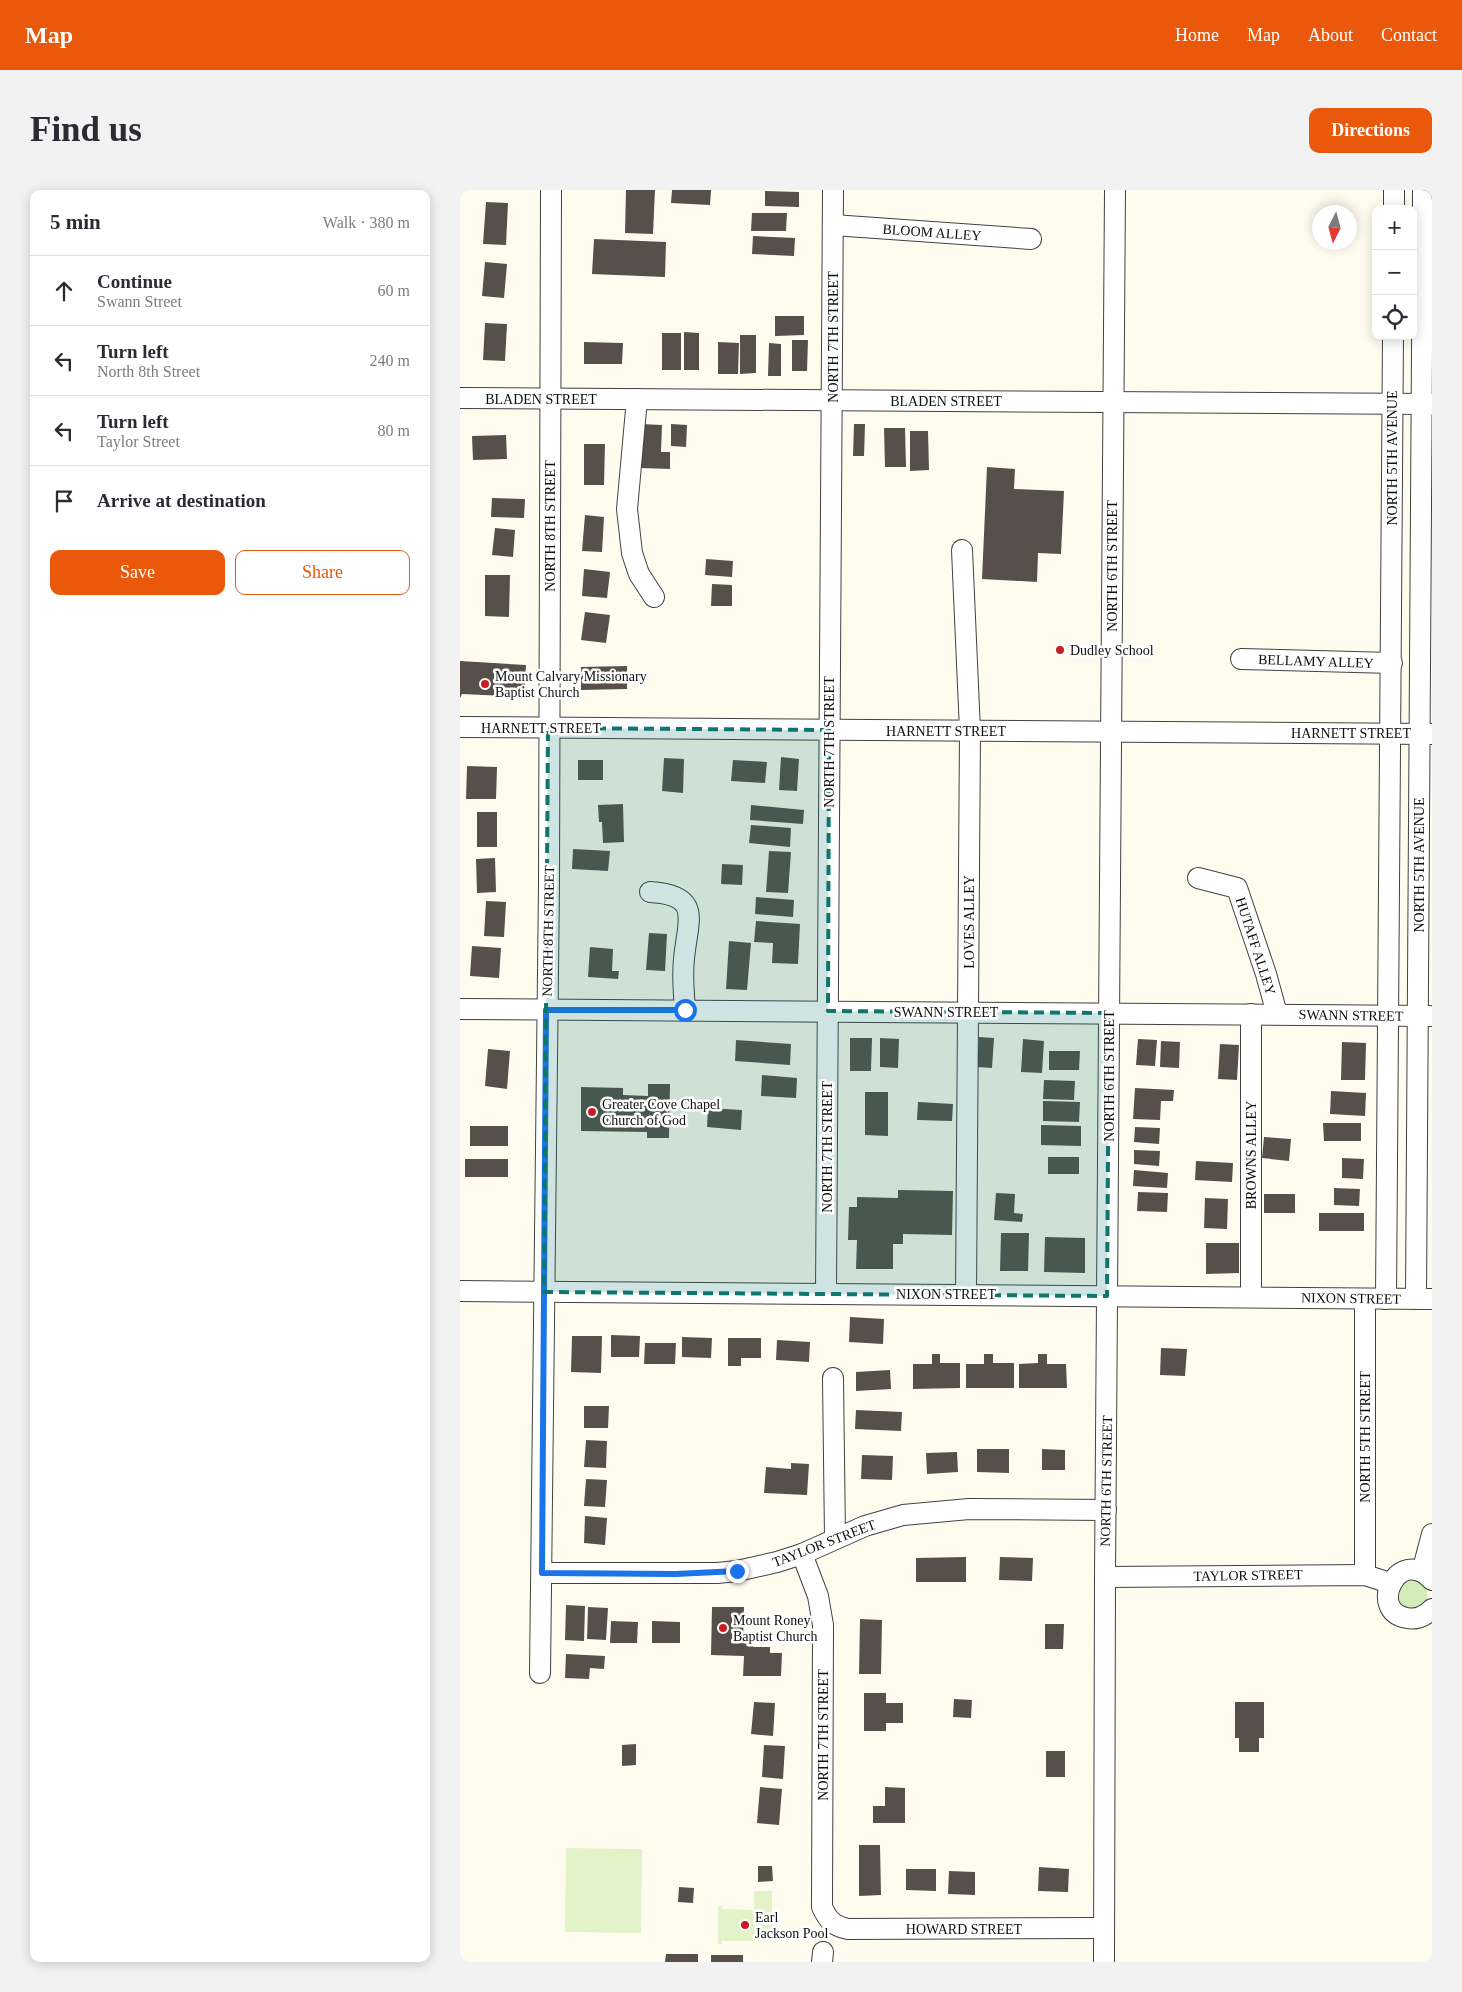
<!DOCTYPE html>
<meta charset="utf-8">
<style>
:root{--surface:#fff;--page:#f2f2f3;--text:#2b2b33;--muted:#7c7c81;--line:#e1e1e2;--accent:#ea580c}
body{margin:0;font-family:Georgia,serif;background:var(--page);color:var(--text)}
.controls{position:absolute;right:15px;top:15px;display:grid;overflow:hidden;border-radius:10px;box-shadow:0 2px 12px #0003}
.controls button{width:45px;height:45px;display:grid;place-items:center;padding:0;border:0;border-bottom:1px solid var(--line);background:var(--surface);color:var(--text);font:25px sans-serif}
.compass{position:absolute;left:852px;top:15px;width:45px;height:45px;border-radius:50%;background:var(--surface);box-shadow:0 2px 12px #0003;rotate:186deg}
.stop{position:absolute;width:15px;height:15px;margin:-11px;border:4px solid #1a73e8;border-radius:50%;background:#fff}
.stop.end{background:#1a73e8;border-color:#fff;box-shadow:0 1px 5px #0008}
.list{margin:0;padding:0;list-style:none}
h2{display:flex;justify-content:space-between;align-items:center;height:65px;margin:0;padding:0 20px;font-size:21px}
h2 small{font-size:16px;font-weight:400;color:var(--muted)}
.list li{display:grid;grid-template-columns:32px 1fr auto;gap:15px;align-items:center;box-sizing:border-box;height:70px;padding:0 20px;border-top:1px solid var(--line)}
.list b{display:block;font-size:19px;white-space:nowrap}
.list p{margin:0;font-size:16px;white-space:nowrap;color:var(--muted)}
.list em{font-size:16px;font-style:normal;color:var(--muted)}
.actions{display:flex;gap:10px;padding:15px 20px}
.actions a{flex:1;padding:11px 0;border:1px solid var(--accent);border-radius:10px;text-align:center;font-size:18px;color:var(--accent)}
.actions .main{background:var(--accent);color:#fff}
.icon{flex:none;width:28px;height:28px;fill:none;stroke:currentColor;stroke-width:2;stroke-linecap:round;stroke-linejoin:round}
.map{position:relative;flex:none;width:972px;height:1772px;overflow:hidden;border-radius:10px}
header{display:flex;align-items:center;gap:30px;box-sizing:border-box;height:70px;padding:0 25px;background:var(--accent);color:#fff}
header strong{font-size:24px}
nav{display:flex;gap:28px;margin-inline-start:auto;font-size:18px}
.intro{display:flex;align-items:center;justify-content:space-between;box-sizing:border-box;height:120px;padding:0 30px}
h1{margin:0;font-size:35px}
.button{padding:12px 22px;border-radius:10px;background:var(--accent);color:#fff;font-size:18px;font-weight:700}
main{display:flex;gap:30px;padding:0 30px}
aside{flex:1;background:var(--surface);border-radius:10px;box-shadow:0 2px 12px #0003}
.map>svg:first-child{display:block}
.grass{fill:#d1ecb6}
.pitch{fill:#e3f3c9}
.building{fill:#584f4a}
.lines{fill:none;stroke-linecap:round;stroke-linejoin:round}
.minor-casing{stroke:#414141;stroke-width:22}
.minor{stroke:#fff;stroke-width:20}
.route{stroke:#1a73e8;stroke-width:6}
.marked{fill:#0f766e;fill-opacity:0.2;stroke:#0f766e;stroke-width:4;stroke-dasharray:10 6;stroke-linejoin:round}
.poi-dot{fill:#c71e22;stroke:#fff;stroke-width:2}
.labels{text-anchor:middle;stroke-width:5;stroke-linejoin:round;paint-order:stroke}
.street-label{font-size:14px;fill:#0e0e0e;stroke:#fff}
.poi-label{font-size:14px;fill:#0e0e0e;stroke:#fff;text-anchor:start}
</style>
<header>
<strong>Map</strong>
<nav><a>Home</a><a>Map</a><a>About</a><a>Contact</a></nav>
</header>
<div class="intro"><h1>Find us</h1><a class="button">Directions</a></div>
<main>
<aside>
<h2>5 min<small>Walk · 380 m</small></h2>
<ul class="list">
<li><svg class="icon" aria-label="ahead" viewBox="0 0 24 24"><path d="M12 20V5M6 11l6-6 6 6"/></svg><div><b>Continue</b><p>Swann Street</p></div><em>60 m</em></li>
<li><svg class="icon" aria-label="left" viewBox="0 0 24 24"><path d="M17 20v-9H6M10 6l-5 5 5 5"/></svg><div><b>Turn left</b><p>North 8th Street</p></div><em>240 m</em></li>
<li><svg class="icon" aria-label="left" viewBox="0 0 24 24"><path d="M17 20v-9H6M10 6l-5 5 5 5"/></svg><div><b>Turn left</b><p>Taylor Street</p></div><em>80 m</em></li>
<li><svg class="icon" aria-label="arrive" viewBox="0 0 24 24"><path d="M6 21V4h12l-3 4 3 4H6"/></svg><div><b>Arrive at destination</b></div></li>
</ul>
<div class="actions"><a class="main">Save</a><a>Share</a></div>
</aside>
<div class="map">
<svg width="972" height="1772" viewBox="0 0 972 1772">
<rect width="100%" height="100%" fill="#fffcef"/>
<path class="grass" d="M954,1388L966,1398C970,1411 963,1417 951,1421L937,1413L940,1393Z"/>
<g class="pitch">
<polygon points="106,1658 182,1659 181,1743 105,1742"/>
<polygon points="294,1701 312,1701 312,1751 262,1751 262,1754 258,1754 258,1716 262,1716 263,1719 294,1720"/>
</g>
<g class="building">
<polygon points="166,0 195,0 193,44 165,43"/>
<polygon points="212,0 251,0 250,15 211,13"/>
<polygon points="305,1 339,2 339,17 305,16"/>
<polygon points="26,12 48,13 46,55 23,54"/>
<polygon points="292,23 327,23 326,41 291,41"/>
<polygon points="293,46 335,48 334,66 292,64"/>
<polygon points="134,49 206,52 205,87 132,84"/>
<polygon points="25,72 47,74 44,108 22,106"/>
<polygon points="315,126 344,126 344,145 315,146"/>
<polygon points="25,133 47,134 45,171 23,170"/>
<polygon points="224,142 239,143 239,180 224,180"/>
<rect x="202" y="143" width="19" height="37"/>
<polygon points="280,145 296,145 296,183 280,184"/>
<polygon points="332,150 348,150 347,181 332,181"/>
<polygon points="124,152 163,153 162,174 124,174"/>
<polygon points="258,152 279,153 278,184 258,184"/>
<polygon points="309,153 321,154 321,186 308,186"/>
<polygon points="181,234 202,235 201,262 210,262 210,279 180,278"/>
<polygon points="211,234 227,235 226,257 211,256"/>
<polygon points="394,234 405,234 404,266 393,266"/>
<polygon points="424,238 445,238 446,277 425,277"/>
<polygon points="450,241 468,241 469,280 450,281"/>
<polygon points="46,245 47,269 13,270 12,246"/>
<polygon points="124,254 145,254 144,295 124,295"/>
<polygon points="527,277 555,279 554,299 604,301 601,364 578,363 577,392 522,389"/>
<polygon points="32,308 65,309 64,328 31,327"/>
<polygon points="125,325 144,327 142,362 122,361"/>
<polygon points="35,338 55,340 53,367 32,365"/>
<polygon points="246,369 273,371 272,387 245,385"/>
<polygon points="124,379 150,382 147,408 122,406"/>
<polygon points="25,385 50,385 49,427 25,426"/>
<polygon points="252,394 272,395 272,416 251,416"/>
<polygon points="125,422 150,425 146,453 121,450"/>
<polygon points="0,471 66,475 64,507 2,504 0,508"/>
<polygon points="167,476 167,499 121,500 121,477"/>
<polygon points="321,567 339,569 337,601 319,600"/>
<polygon points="204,568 224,569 223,603 202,601"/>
<rect x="118" y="570" width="25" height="20"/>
<polygon points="273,570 307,572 305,593 271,591"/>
<polygon points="7,576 37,577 36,609 6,609"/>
<polygon points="163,614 164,652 143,653 142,632 139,632 138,615"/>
<polygon points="291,615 344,620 343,634 290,630"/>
<rect x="17" y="622" width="20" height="35"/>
<polygon points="291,635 331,638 330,657 289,653"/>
<polygon points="113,659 150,661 148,681 112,679"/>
<polygon points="309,661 331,662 328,703 306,702"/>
<polygon points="35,668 36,702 17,703 16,669"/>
<polygon points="262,674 283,675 282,695 261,694"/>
<polygon points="296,707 334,710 333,727 295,724"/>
<polygon points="26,711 46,712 44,747 24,746"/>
<polygon points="296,731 340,734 338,774 312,773 313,753 294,752"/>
<polygon points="189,743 207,744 205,781 186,780"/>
<polygon points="269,751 291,753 287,800 266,799"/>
<polygon points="12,756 41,758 39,788 10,786"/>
<polygon points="130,757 153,759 152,781 159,781 158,789 128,787"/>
<polygon points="519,847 534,848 532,878 517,877"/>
<polygon points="390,848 412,848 411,881 390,881"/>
<polygon points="420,848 439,849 438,878 420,877"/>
<polygon points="563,849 584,851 582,883 561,882"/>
<polygon points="678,849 697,850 695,876 676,875"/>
<polygon points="276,850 331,854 330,875 275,871"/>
<polygon points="701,851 720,852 719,878 700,877"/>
<polygon points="882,852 906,853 905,890 881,890"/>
<polygon points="760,854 779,855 777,890 758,889"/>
<polygon points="28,859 50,861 47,899 25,896"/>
<polygon points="589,861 620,861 619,880 589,880"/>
<polygon points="302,885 337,888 336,908 301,906"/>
<polygon points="584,890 615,891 614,910 583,909"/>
<polygon points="188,894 210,894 209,948 187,948 187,942 121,941 121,897 163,898 163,905 188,906"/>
<polygon points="675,898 714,900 713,911 701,911 700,930 673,929"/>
<polygon points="871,901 906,903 905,926 870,924"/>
<polygon points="405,902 428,902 428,946 405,945"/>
<polygon points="583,911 620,912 619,932 583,931"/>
<polygon points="458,912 493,914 492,931 457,930"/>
<polygon points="248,918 282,920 281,940 247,937"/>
<polygon points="863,933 901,933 901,951 864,951"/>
<polygon points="581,935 621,936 621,956 581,955"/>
<rect x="10" y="936" width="38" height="20"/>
<polygon points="675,937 700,938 699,954 674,952"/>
<polygon points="804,947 831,949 829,971 802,968"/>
<polygon points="674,960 700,961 699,976 674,974"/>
<rect x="588" y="967" width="31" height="17"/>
<polygon points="882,968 904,969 903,989 882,988"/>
<rect x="5" y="969" width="43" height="18"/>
<polygon points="736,971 773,973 772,992 735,990"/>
<polygon points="674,980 708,983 707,998 673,996"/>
<polygon points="874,998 900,999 899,1016 874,1015"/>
<polygon points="438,1000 493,1001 492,1045 443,1044 443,1054 433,1054 433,1079 396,1079 397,1050 388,1050 389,1017 397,1017 397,1007 438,1008"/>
<polygon points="678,1002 708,1003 707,1022 677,1021"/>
<polygon points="536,1003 555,1004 554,1023 563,1024 562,1032 534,1030"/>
<rect x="804" y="1004" width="31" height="19"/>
<polygon points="745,1008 768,1009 767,1039 744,1038"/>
<rect x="859" y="1023" width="45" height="18"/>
<polygon points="541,1043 569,1043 568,1081 540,1081"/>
<polygon points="585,1047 625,1048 625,1083 584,1082"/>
<polygon points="746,1053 779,1053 779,1083 746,1084"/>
<polygon points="390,1127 424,1129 423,1154 389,1152"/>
<polygon points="151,1145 180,1146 179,1167 151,1167"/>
<polygon points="112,1146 142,1146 141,1183 111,1182"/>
<polygon points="222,1147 252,1148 251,1168 222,1167"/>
<polygon points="268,1148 301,1148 301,1168 281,1168 281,1176 268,1176"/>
<polygon points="317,1150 350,1152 349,1172 316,1170"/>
<polygon points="185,1153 216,1153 215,1174 184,1174"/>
<polygon points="701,1158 727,1159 725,1186 700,1185"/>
<polygon points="472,1164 480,1164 480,1173 500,1173 500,1198 453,1199 453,1174 472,1174"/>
<polygon points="524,1164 533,1164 533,1173 554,1173 554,1198 506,1198 506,1174 524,1174"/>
<polygon points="578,1164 587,1164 587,1174 606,1174 607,1198 559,1198 559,1174 578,1173"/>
<polygon points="430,1180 431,1199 396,1201 396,1182"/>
<polygon points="124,1216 149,1216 148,1238 124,1238"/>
<polygon points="396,1220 442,1222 441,1241 395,1239"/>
<polygon points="126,1250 147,1251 146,1278 124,1277"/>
<polygon points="517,1259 549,1259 549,1283 517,1282"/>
<polygon points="582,1259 605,1260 605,1280 582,1280"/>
<polygon points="497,1262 498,1282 467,1284 466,1263"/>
<polygon points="402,1265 433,1266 432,1290 401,1289"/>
<polygon points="331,1273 349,1274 347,1305 304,1303 306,1277 331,1279"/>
<polygon points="126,1289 147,1290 145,1317 124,1316"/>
<polygon points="125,1326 147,1328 145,1355 124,1353"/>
<polygon points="506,1367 506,1392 456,1392 456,1368"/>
<polygon points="540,1367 573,1368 572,1391 539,1390"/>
<polygon points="106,1415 125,1416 124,1451 105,1450"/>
<polygon points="128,1417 148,1418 146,1450 127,1449"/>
<polygon points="252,1417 284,1417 283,1448 293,1448 293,1457 310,1457 310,1463 322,1463 321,1486 283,1486 284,1466 251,1465"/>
<polygon points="400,1429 422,1430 421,1484 399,1484"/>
<polygon points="151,1431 178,1432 177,1453 150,1453"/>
<polygon points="192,1431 220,1432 220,1453 192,1453"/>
<polygon points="585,1434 604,1434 603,1459 585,1459"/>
<polygon points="106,1464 145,1466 144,1479 130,1478 129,1489 105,1488"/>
<polygon points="404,1503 426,1503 426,1513 443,1513 443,1533 426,1533 426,1541 404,1541"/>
<polygon points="494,1509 512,1510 511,1528 493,1527"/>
<polygon points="294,1512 315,1513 313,1546 291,1544"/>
<polygon points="775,1512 804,1512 804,1548 799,1548 799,1562 779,1562 779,1548 775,1548"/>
<polygon points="176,1554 176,1575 162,1576 162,1555"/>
<polygon points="304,1555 325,1556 323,1589 302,1587"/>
<rect x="586" y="1561" width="19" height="26"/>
<polygon points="300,1597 322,1599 319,1635 297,1633"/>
<polygon points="425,1597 445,1598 445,1633 413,1633 413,1616 425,1616"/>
<polygon points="399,1655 420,1655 421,1705 399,1706"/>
<polygon points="298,1676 312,1676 313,1691 298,1692"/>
<polygon points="579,1677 609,1679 608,1702 578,1701"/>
<polygon points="446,1679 476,1679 476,1701 446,1700"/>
<polygon points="489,1681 515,1682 515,1705 488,1704"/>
<polygon points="219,1697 234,1698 233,1713 218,1712"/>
<polygon points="206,1764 238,1764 238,1772 205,1772"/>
<rect x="251" y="1765" width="32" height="7"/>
</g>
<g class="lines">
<defs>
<g id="minor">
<polyline points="934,19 934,0"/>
<polyline points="373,35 571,49"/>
<polyline points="0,208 972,214"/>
<polyline points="177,209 167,319 172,363 179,384 194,407"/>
<polyline points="502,360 510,541 506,1105"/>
<polyline points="781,469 932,473"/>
<polyline points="0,537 972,544"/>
<polyline points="738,688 777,698 806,784 817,824"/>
<path d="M190,702C244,705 227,732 224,769C222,786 224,804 225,820"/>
<polyline points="0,819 970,826"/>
<polyline points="791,824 791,1107"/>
<polyline points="0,1101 972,1109"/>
<polyline points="366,1104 373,0"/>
<polyline points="905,1109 905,1385"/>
<polyline points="926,1109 933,146"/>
<polyline points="956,1109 963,0"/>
<polyline points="373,1188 375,1348"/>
<path d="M342,1364L358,1406L363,1435L362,1717C368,1730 373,1736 388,1739L644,1738"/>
<polyline points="962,1382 972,1344"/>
<polyline points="82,1383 257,1383 277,1381 317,1372 342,1364 405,1336 443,1325 509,1319 646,1320"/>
<polyline points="645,1387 905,1385 930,1393"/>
<path d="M972,1390C939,1354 906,1421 947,1428C957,1430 965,1426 972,1419"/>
<polyline points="80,1483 89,695 91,0"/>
<polyline points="362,1772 363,1762"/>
<polyline points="644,1772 645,1387 655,0"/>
</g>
</defs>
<use href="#minor" class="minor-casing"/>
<use href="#minor" class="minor"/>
</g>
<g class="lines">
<polyline class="route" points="225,820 86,820 82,1383 216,1384 277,1381"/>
</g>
<path class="marked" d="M88,538L369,540L368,821L649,823L647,1106L84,1102Z"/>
<g class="poi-dot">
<circle cx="600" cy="460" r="5"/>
<circle cx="25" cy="494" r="5"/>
<circle cx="132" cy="922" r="5"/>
<circle cx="263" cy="1438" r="5"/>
<circle cx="285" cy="1735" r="5"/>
</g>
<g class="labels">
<g class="street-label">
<text transform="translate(472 42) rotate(4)" y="5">BLOOM ALLEY</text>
<text transform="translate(373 147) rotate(-90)" y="5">NORTH 7TH STREET</text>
<text x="81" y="214">BLADEN STREET</text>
<text x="486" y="216">BLADEN STREET</text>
<text transform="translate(932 268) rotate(-90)" y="5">NORTH 5TH AVENUE</text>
<text transform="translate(90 336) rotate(-90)" y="5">NORTH 8TH STREET</text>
<text transform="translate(652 376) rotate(-90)" y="5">NORTH 6TH STREET</text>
<text transform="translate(856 471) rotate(2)" y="5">BELLAMY ALLEY</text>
<text x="81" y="543">HARNETT STREET</text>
<text x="486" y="546">HARNETT STREET</text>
<text x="891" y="548">HARNETT STREET</text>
<text transform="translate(369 552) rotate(-90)" y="5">NORTH 7TH STREET</text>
<text transform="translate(959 675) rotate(-90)" y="5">NORTH 5TH AVENUE</text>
<text transform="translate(509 732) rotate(-90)" y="5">LOVES ALLEY</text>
<text transform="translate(88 741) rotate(-89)" y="5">NORTH 8TH STREET</text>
<text transform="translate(796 756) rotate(72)" y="5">HUTAFF ALLEY</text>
<text x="486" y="827">SWANN STREET</text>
<text transform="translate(891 825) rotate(1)" y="5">SWANN STREET</text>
<text transform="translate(649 886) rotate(-90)" y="5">NORTH 6TH STREET</text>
<text transform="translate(367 957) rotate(-90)" y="5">NORTH 7TH STREET</text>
<text transform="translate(791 965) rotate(-90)" y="5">BROWNS ALLEY</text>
<text x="486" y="1109">NIXON STREET</text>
<text transform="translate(891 1108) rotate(1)" y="5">NIXON STREET</text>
<text transform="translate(905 1247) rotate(-90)" y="5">NORTH 5TH STREET</text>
<text transform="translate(646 1291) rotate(-89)" y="5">NORTH 6TH STREET</text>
<text transform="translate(364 1353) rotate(-21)" y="5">TAYLOR STREET</text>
<text transform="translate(788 1385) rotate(-1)" y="5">TAYLOR STREET</text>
<text transform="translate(363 1545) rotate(-90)" y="5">NORTH 7TH STREET</text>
<text x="504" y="1744">HOWARD STREET</text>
</g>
<g class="poi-label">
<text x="610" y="465">Dudley School</text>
<text x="35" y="491">Mount Calvary Missionary<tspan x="35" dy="16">Baptist Church</tspan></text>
<text x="142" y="919">Greater Cove Chapel<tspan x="142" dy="16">Church of God</tspan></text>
<text x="273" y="1435">Mount Roney<tspan x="273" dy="16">Baptist Church</tspan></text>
<text x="295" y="1732">Earl<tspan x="295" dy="16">Jackson Pool</tspan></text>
</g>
</g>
</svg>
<div class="controls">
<button>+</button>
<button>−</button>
<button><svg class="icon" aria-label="locate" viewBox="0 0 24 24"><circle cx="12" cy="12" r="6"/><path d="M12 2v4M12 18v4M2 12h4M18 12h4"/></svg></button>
</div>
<svg class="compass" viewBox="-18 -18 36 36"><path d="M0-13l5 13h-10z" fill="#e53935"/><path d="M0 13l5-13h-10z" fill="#7c7c81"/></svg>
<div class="stop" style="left:225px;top:820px"></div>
<div class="stop end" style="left:277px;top:1381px"></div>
</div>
</main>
